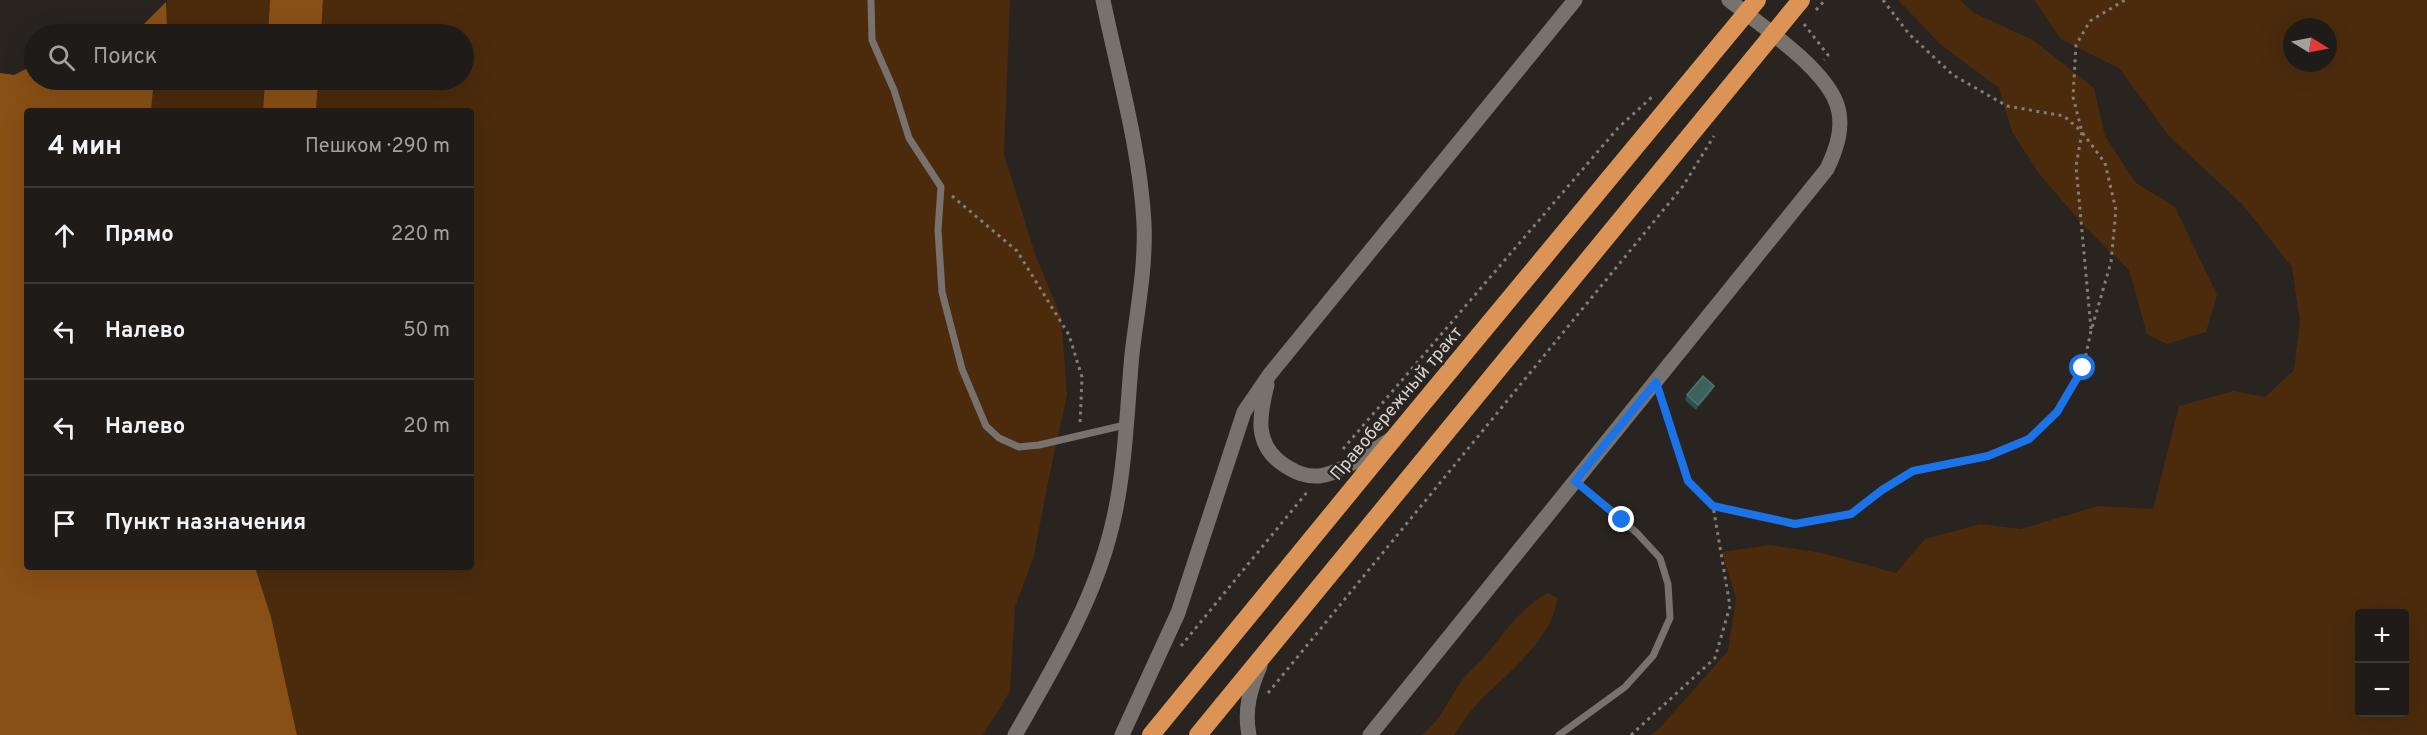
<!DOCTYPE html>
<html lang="ru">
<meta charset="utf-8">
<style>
:root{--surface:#1f1b18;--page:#272421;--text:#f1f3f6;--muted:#a1a1a2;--line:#3c3937}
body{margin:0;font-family:Overpass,sans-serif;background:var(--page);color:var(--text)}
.controls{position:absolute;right:18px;bottom:18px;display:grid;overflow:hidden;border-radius:6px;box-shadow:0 6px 24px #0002}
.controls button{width:54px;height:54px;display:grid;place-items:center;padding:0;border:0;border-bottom:2px solid var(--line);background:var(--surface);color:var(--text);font:30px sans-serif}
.compass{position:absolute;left:2283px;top:18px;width:54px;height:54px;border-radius:50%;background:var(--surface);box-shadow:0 6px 24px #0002;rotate:100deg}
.stop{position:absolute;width:18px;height:18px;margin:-14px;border:4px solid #1a73e8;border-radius:50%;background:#fff}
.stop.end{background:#1a73e8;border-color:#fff;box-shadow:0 2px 6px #0008}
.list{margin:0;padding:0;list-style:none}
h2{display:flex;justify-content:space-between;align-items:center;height:78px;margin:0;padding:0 24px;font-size:26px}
h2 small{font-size:20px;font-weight:400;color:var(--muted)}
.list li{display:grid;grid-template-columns:39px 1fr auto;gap:18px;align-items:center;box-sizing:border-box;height:96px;padding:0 24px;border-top:2px solid var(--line)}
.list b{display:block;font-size:22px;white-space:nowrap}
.list em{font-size:20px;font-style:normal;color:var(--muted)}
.icon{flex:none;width:33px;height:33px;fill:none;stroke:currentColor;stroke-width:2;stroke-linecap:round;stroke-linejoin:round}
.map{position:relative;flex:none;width:2427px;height:735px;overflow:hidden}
.search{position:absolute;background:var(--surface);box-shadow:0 6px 24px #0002;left:24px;top:24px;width:450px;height:66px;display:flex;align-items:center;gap:15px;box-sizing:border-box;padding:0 21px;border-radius:33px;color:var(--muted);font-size:22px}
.panel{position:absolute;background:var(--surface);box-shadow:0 6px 24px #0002;left:24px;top:108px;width:450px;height:462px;border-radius:6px}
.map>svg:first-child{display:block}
.green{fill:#4b2b0c;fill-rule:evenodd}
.water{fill:#895016}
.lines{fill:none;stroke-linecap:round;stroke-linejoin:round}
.path{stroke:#817d7a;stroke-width:3;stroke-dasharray:3 4.5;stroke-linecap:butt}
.lane{stroke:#78726e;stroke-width:7}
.secondary{stroke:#78726e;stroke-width:15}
.highway{stroke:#db9456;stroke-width:18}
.wall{fill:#285450}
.shaded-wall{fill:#213b37}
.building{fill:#3b625d;stroke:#53746f;stroke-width:1.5}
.route{stroke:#1a73e8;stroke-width:8}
.labels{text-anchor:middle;stroke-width:5;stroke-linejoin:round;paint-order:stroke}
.street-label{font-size:18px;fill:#d5d2cf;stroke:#292420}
</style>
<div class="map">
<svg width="2427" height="735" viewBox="0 0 2427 735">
<rect width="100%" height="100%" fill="#292420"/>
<g class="green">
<polygon points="167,0 270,0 268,34 165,34"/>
<polygon points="323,0 1010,0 1004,154 1035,254 1061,317 1067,395 1047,487 1034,556 1015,607 1010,691 983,735 297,735 271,617 255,567 471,567 471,111 316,111 318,80 464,80 464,34 321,34"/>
<polygon points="1898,0 1960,0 1974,13 2033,40 2094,88 2105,136 2136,183 2175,207 2217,295 2206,332 2167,344 2147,334 2129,270 2084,226 2040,175 2012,132 1999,88 1940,44"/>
<path d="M2034,0H2427V735H1650L1658,730L1728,651L1736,598L1722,552L1770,545L1822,553L1896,573L1925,539L1980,524L2021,529L2098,506L2153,509L2179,406L2233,391L2265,397L2294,370L2300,322L2292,267L2243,205L2169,136L2119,68L2061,39ZM2292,27H2328V63H2292ZM2360,614H2404V712H2360Z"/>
<polygon points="154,80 265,80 263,111 151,111"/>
<path d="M1548,593L1557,598C1553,641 1503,676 1476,705C1468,714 1461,725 1454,735H1422C1441,720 1449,698 1463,679C1470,670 1479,664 1486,655C1504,633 1521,607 1548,593Z"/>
</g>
<g class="water">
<polygon points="270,0 323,0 321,34 268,34"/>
<polygon points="166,2 167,27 165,34 134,34"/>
<polygon points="34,65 34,80 154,80 151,111 27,111 27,567 255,567 271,617 297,735 0,735 0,73 14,75"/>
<polygon points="265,80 318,80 316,111 263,111"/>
</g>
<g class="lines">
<g class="path">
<polyline points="1883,0 1909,34 1953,75 2007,106 2064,116 2082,132 2076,166 2091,329"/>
<polyline points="1816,10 1825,0"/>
<polyline points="1804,24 1828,55 1824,60"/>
<polyline points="952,196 1017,251 1069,335 1082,377 1080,425"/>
<polyline points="1661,398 1687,481 1713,506 1795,524 1851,514 1882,490 1913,471 1988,456 2029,439 2057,412 2083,368 2091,331 2111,262 2116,210 2105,163 2082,132 2073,97 2076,45 2090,21 2125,0"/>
<polyline points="1343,449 1618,128 1653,96"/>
<polyline points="1181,646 1308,491"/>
<polyline points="1268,693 1683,186 1714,136"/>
<polyline points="1631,735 1715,658 1730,606 1713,506"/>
</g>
<g class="lane">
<polyline points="871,0 872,40 894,90 909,138 941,187 938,230 942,292 962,369 986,426 999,438 1019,447 1039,445 1125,425"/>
<polyline points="1559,735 1625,687 1653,656 1670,618 1668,584 1660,558 1637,533 1575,481"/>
</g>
<g class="secondary">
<path d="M1267,385C1259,416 1254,445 1284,465C1295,472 1305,477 1319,476C1340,474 1371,451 1390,440"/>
<path d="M1015,735C1052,670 1093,603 1111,530C1125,477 1127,410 1132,354C1137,311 1146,267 1144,223C1140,148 1118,73 1103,0"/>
<polyline points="1122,735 1178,613 1244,412 1270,374 1575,0"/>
<path d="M1249,735C1244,710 1250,689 1260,666"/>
<path d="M1370,735L1827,169C1837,148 1845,125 1836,102C1821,65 1760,25 1729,0"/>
</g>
<g class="highway">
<polyline points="1151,735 1395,437 1757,0"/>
<polyline points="1198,735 1801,0"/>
</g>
</g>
<polygon class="wall" points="1712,391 1696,410 1685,400 1687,395"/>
<polygon class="shaded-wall" points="1714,386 1712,391 1696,410 1698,405"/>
<polygon class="building" points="1703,376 1714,386 1698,405 1687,395"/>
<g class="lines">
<polyline class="route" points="1622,520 1575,481 1656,382 1688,481 1713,506 1795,524 1851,514 1882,490 1913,471 1988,456 2029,439 2057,412 2083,368"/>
</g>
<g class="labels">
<g class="street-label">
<text transform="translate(1396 403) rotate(-50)" y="6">Правобережный тракт</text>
</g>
</g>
</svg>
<div class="controls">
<button>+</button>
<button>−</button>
</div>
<svg class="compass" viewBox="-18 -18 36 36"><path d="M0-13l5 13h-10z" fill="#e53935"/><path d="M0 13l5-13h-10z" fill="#a1a1a2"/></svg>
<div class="stop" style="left:2083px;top:368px"></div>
<div class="stop end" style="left:1622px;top:520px"></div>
<div class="search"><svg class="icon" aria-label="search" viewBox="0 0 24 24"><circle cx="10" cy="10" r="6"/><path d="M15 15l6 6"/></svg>Поиск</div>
<section class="panel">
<h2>4 мин<small>Пешком · 290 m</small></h2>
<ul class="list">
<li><svg class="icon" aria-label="ahead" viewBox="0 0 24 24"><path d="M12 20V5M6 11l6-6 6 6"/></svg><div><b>Прямо</b></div><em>220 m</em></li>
<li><svg class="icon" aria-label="left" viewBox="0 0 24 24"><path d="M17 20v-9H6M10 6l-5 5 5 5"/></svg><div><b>Налево</b></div><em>50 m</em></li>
<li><svg class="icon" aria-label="left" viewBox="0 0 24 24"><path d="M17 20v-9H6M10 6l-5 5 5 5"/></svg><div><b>Налево</b></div><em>20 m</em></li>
<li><svg class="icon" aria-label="arrive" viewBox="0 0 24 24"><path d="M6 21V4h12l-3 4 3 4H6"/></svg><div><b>Пункт назначения</b></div></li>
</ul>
</section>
</div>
